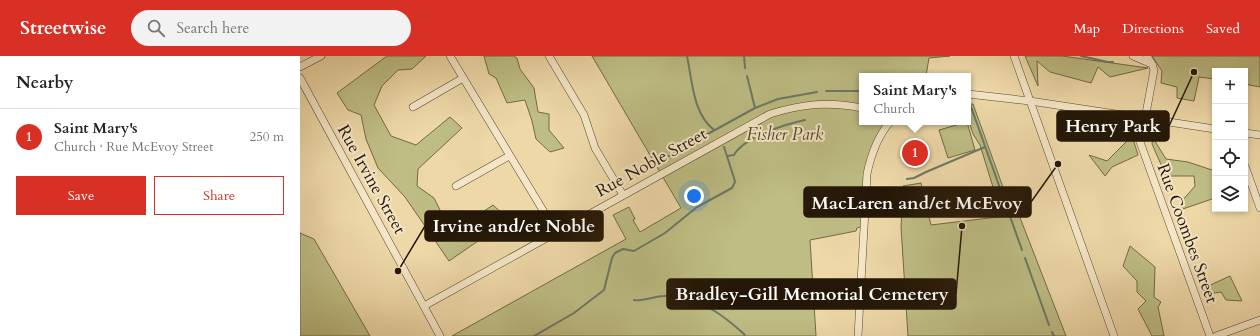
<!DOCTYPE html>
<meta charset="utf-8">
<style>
:root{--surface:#fff;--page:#f2f2f2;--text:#222;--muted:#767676;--line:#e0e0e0;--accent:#d93025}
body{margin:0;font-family:Cardo,serif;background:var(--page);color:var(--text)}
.controls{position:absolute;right:12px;top:12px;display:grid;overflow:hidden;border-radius:0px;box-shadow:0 2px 6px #0003}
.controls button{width:36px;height:36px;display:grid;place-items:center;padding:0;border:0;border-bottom:1px solid var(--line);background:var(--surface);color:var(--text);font:20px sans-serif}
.you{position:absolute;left:394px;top:140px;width:14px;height:14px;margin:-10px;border:3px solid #fff;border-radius:50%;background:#1a73e8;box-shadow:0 0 0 6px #1a73e833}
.badge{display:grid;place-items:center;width:26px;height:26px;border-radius:50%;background:var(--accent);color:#fff;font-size:13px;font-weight:700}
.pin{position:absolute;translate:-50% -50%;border:2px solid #fff;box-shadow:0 1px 4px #0006}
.popup{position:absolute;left:559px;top:17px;width:112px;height:52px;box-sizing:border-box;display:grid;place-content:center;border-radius:0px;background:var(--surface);filter:drop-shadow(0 1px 3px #0005);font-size:13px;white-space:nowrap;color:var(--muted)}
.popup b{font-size:15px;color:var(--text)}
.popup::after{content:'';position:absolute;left:50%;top:100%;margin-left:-8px;border:8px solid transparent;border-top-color:var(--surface)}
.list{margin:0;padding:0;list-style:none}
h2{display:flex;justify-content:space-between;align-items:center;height:52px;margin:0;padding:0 16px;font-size:17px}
h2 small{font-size:13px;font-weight:400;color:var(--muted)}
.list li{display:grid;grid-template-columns:26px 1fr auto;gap:12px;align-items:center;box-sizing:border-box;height:56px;padding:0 16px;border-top:1px solid var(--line)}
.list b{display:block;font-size:15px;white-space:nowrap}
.list p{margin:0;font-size:13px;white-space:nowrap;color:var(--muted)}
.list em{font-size:13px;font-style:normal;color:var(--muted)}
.actions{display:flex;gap:8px;padding:12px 16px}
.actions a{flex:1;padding:9px 0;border:1px solid var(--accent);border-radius:0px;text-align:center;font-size:14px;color:var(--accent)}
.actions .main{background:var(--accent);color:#fff}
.icon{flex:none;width:22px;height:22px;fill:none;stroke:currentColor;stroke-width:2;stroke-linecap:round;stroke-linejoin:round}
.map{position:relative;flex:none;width:960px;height:280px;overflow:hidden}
header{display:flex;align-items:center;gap:24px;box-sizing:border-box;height:56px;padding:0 20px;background:var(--accent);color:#fff}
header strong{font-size:19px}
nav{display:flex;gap:22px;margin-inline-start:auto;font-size:14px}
.search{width:280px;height:36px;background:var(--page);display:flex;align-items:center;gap:10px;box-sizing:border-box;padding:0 14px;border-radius:22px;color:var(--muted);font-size:15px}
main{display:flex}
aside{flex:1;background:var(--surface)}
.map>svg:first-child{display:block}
.green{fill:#bebd84;stroke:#716a46}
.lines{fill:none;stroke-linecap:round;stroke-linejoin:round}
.stream{stroke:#6b7965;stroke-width:2}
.minor-casing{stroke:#56472f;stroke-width:8}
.minor{stroke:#f4e6c6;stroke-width:7}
.labels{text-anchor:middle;stroke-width:4;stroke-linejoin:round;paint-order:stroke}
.park-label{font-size:17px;font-style:italic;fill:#52492c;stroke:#f4e6c6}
.street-label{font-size:17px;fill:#241707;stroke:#f4e6c6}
.leader{fill:none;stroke:#241707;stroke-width:1.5}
.callout-dot{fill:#241707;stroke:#f4e6c6;stroke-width:1.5}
.callout{fill:#241707;stroke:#241707;stroke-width:1.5}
.callout-label{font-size:18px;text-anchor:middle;font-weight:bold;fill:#fff}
</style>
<header>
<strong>Streetwise</strong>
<div class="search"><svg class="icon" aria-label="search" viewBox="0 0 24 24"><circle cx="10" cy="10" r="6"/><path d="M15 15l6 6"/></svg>Search here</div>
<nav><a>Map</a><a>Directions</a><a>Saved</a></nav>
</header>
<main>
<aside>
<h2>Nearby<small></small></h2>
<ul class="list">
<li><span class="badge">1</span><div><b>Saint Mary's</b><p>Church · Rue McEvoy Street</p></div><em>250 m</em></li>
</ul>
<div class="actions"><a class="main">Save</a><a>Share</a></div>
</aside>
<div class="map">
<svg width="960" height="280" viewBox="0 0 960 280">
<rect width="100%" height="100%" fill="#eed8a8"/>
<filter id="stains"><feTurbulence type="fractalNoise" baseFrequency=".005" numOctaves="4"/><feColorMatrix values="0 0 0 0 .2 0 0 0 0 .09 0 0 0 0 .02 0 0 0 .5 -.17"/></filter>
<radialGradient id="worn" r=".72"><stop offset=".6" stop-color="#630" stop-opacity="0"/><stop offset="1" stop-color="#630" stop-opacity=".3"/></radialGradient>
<g class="green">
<polygon points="87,0 126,0 112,13 98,14 82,30 74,49 91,80 116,89 150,61 162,72 118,113 117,130 134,142 146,166 165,168 193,149 206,161 181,183 149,205 105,141 78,112 66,83 61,59 48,54 37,37"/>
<polygon points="184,0 214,0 217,2 220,13 234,32 238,56 249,58 249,74 264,92 250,96 236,83 232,65 225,44 207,47 196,22 189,18"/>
<polygon points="292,0 650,0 629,2 626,20 562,20 562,66 590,66 573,95 564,170 557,172 556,175 510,184 516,280 152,280 326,183 313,159 329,151 335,163 333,164 340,176 381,152"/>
<polygon points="725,0 762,0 848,12 810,21 798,11 791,27 750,16 737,5 738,30"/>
<polygon points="852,0 960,0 960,31 945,28 945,15 915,15 915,23 899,21 894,45 877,42 877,31 861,27 862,15"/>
<polygon points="670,48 673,48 713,159 719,159 766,280 608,280 601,171 603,130 621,127 631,169 706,160 698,141 698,135 693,131 680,89 673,78 668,62 668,50"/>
<polygon points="667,66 675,94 648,102 639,74"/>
<polygon points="832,80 838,99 812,111 805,120 789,99 807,105"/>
<polygon points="853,82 866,103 888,106 915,115 915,142 877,155 882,145 895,130 894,120 866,120 852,88"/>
<polygon points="0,177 14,183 70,280 0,280"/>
<polygon points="830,190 855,211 854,241 861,246 858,251 864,280 852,280 838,253 846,245 837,236 837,225 823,210"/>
<polygon points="930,220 942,245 926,244 921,236 909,238 906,231"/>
</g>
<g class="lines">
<g class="stream">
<path d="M387,0C392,24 393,58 414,74"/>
<polyline points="444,0 445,12"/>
<polyline points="781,0 808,6 813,6"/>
<polyline points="447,20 455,52"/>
<polyline points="526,35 562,35"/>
<polyline points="670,48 722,194"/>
<polyline points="384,91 455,52 478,43 517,36"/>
<path d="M427,100L434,99C444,81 486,68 505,64"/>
<polyline points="367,101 377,95"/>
<polyline points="607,123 614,122 626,116 685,91"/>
<polyline points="725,202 749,269"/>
<path d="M334,244C339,246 356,240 364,240C369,239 374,241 379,242C406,246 424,260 444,278L445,280"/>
<polyline points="752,276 754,280"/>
<polyline points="234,280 274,257 304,234 312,202 315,197 323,193 334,195 365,177 397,151 432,132 435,126 434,122 424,91"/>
</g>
<defs>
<g id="minor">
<polyline points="150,0 256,176"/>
<polyline points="249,0 284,59 295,92 323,139"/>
<polyline points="714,0 814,280"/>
<polyline points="833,0 852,8 847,0"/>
<polyline points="0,11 21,0"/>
<polyline points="0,22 140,280"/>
<polyline points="668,38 730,45 915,73"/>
<polyline points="113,51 163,22"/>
<polyline points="831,61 910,280"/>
<polyline points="845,63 854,14 852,8"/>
<polyline points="945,77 960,79"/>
<polyline points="945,110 960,152"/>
<polyline points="156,130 209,100"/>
<path d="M124,250L470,58C502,48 529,45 562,52"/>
<path d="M558,280L567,118C571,99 577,81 590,66"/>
<polyline points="916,280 960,264"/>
</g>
</defs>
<use href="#minor" class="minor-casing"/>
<use href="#minor" class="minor"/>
</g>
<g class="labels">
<g class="park-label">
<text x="485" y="84">Fisher Park</text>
</g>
<g class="street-label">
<text transform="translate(351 106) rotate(-29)" y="6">Rue Noble Street</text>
<text transform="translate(72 123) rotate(61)" y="6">Rue Irvine Street</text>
<text transform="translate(888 177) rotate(70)" y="6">Rue Coombes Street</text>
</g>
</g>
<path class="leader" d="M894 16L869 70M758 108L731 146M98 215L125 170M662 170L656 238"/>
<g class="callout-dot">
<circle cx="894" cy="16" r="4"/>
<circle cx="758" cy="108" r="4"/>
<circle cx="98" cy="215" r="4"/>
<circle cx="662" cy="170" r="4"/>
</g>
<g class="callout">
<rect x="757" y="55" width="112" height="30" rx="4"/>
<rect x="504" y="131" width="227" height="30" rx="4"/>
<rect x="125" y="155" width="178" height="30" rx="4"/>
<rect x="367" y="223" width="289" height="30" rx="4"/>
</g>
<g class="callout-label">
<text x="813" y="76">Henry Park</text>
<text x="617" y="153">MacLaren and/et McEvoy</text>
<text x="214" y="176">Irvine and/et Noble</text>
<text x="512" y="244">Bradley-Gill Memorial Cemetery</text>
</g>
<rect width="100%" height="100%" filter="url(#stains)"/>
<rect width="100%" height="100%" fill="url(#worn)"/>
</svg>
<div class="controls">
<button>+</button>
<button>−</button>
<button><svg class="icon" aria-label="locate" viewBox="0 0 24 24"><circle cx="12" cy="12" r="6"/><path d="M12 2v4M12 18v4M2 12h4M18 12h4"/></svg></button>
<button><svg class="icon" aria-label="layers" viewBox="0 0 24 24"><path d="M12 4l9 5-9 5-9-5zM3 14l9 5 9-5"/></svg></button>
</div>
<div class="you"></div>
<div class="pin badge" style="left:615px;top:97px">1</div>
<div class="popup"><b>Saint Mary's</b>Church</div>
</div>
</main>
